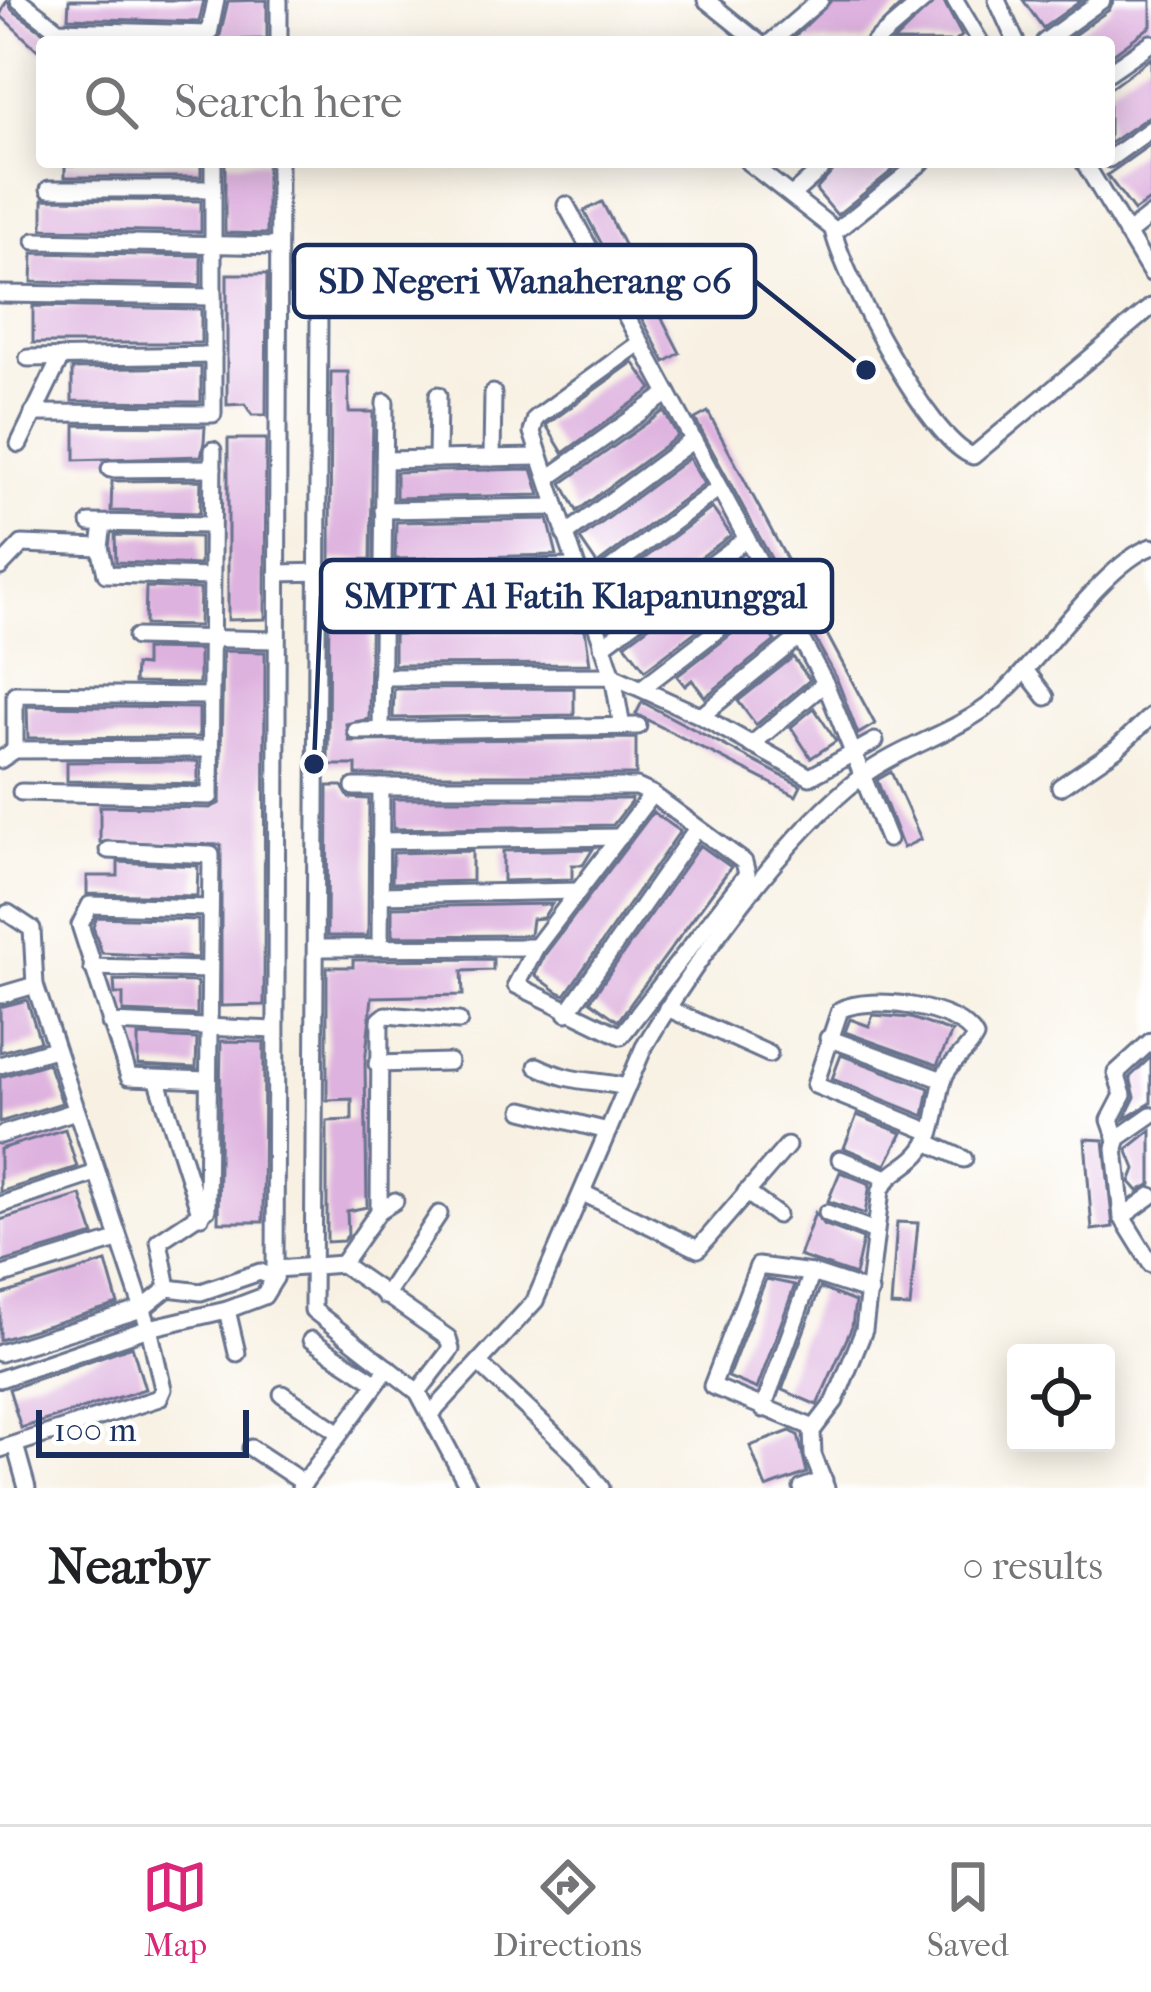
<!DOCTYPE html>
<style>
:root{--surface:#fff;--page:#f2f2f2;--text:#202124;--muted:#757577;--line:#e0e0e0;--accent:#db2777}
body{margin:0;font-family:"IM FELL French Canon",serif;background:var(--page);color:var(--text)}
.controls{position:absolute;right:36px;bottom:36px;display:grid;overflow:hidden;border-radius:12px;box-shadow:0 6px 30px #0003}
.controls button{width:108px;height:108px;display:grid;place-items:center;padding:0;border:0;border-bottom:3px solid var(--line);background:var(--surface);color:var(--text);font:60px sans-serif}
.scale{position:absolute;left:36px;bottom:30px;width:213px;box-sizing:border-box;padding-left:12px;border:6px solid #1b2f5e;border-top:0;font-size:33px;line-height:42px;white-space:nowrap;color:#1b2f5e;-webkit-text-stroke:9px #fff;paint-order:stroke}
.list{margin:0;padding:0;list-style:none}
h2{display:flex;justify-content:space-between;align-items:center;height:156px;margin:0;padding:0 48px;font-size:51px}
h2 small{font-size:39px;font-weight:400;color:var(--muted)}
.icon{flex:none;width:66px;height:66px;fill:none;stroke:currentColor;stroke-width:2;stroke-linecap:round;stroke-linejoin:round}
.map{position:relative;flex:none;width:1151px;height:1488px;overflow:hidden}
.search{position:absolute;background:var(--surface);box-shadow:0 6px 30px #0003;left:36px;right:36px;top:36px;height:132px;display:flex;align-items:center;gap:30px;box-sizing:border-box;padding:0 42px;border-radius:12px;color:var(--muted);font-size:45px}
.sheet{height:336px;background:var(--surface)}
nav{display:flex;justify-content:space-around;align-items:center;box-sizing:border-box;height:168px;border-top:3px solid var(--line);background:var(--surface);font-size:33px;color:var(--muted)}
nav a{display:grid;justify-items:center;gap:6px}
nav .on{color:var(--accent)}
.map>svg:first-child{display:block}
.building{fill:#deb2df}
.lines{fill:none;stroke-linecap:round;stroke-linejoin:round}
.minor-casing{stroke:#68738d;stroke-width:21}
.minor{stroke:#fff;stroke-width:15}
.leader{fill:none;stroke:#1b2f5e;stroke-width:4.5}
.callout-dot{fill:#1b2f5e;stroke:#fff;stroke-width:4.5}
.callout{fill:#fff;stroke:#1b2f5e;stroke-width:4.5}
.callout-label{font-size:36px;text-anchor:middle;font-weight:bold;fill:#1b2f5e}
</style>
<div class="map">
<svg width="1151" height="1488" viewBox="0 0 1151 1488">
<rect width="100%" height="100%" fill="#fff"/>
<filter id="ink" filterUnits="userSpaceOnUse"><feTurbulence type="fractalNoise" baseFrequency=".00833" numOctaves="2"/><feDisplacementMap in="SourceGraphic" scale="24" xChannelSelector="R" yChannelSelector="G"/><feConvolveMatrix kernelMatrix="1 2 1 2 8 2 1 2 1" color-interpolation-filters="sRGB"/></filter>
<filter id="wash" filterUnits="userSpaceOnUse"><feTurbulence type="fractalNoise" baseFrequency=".004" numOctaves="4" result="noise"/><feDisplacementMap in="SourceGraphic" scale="48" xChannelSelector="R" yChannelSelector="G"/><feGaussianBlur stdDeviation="2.7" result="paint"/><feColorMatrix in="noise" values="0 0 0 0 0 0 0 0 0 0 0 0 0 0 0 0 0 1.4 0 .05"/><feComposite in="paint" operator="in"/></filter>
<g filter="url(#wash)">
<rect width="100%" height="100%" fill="#f8f1e3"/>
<g id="blocks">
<g class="building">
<polygon points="7,0 12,10 58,42 42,42 42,54 0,15"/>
<polygon points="69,0 204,0 199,22 68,18"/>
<polygon points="267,0 267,39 219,40 228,1"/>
<polygon points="832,0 906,0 863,42 789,42"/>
<polygon points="936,0 943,0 962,36 955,42 893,42"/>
<polygon points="1023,0 1082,0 1043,28"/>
<polygon points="1114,0 1151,0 1151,26 1109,57 1109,42 1064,42 1109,10"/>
<polygon points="1151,58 1151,115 1109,144 1109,89"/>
<polygon points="1151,144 1151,199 1134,211 1107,175"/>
<polygon points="225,162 267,162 267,234 225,233"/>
<polygon points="841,162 903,162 837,215 816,190"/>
<polygon points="195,164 201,164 201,177 65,177 65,165"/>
<polygon points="43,199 201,201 201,232 43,229"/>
<polygon points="602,202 680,353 665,362 584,211"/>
<polygon points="33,253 201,256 201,285 32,282"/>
<polygon points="227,274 267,274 266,415 252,415 245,404 227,405"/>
<polygon points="33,306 201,309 201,343 33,343"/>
<polygon points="633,362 652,389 563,453 546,425"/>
<polygon points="201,367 201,402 72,401 72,369"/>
<polygon points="331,372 348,372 349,412 373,412 371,559 330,560"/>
<polygon points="664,411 678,436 577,511 562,483"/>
<polygon points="708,412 875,724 858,734 836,677 695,419"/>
<polygon points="75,425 205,426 204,442 201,456 75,460"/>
<polygon points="228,439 266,439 265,619 228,620"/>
<polygon points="689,458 704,484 597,564 580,539"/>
<polygon points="532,469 540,495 396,498 396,472"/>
<polygon points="201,480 200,513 111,511 112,481"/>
<polygon points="712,508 731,535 611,624 598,593"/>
<polygon points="548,519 557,555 395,559 396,522"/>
<polygon points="115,535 200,537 200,565 116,562"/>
<polygon points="738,560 758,584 645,670 625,644"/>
<polygon points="329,584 371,584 369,719 346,724 349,741 636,738 636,775 356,775 356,765 328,765"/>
<polygon points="146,587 200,589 199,626 145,625"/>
<polygon points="756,615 775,641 705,697 692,680 685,686 677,676"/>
<polygon points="585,629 590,664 394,665 394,634"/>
<polygon points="145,649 199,650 199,684 134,683 135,665 145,666"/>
<polygon points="223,651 265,652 264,1005 221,1006 221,845 100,842 100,806 210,808 220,803"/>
<polygon points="793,657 810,680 756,725 738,701"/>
<polygon points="574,688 574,715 393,718 394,689"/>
<polygon points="642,702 801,786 796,796 636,714"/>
<polygon points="27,706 199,708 199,737 28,738"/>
<polygon points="814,708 836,741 811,758 791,727"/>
<polygon points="198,761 198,784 67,781 67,762"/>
<polygon points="891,772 921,839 903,848 877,780"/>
<polygon points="328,786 342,786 349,798 369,799 368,936 327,936"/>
<polygon points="393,799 631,799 631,802 613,825 393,829"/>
<polygon points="653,812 680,831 565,995 558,992 535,975 546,953"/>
<polygon points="700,845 731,867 618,1021 590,1001"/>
<polygon points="593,849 583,865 572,865 572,879 503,881 503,851"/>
<polygon points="472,851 472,881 392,883 393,853"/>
<polygon points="118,862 198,866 197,896 87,894 87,876 118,876"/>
<polygon points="552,904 543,918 532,919 530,935 392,936 392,907"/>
<polygon points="97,917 198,920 198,958 102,953 93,927"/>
<polygon points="493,959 493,970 462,971 463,995 372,997 365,1063 367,1207 347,1211 348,1235 343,1241 327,1242 327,1121 352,1120 352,1099 327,1100 327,967 353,967 353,960"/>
<polygon points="114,980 197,982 197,1015 123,1012 123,994 115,994"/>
<polygon points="27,1000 40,1041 0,1052 0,1007"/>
<polygon points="873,1015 911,1018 952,1032 937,1065 845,1032 850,1019 869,1026"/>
<polygon points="138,1036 197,1039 196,1068 138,1065"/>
<polygon points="221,1041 264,1042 263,1222 218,1222"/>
<polygon points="841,1055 929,1088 924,1116 832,1079"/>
<polygon points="1151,1057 1151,1103 1124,1119 1135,1097 1130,1077"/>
<polygon points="48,1063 62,1103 0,1122 0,1077"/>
<polygon points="857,1115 902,1133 886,1165 844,1148"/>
<polygon points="65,1129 77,1167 0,1192 0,1149"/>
<polygon points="1151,1130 1151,1184 1138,1191 1130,1182 1135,1169 1127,1149"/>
<polygon points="1085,1139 1104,1140 1113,1227 1092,1230"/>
<polygon points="840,1172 870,1184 865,1214 828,1201"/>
<polygon points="81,1195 94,1235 0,1263 0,1220"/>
<polygon points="815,1213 823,1224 863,1239 855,1275 799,1256"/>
<polygon points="897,1222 918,1223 910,1307 891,1306"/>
<polygon points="106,1262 118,1304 0,1340 0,1295"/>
<polygon points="766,1279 795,1285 757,1389 728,1377"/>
<polygon points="820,1288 855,1302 852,1327 817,1405 782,1390"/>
<polygon points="132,1346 145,1389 21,1428 9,1389"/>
<polygon points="790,1431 798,1435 807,1473 766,1488 750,1446"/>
</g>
</g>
</g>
<g filter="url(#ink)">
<use href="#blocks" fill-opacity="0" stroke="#68738d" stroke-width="3"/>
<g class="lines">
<defs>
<g id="minor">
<polyline points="19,0 58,30 209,34 216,0"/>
<polyline points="706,0 758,42"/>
<polyline points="955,0 980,42"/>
<polyline points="997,0 1016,42"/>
<polyline points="279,42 279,0"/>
<polyline points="771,42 820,0"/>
<polyline points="875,42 924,0"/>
<polyline points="1044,42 1102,0"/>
<polyline points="1109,72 1151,43"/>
<polyline points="1109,159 1151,129"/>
<polyline points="748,162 836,231 922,162"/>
<polyline points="1084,162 1151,273"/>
<polyline points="49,189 213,189"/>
<polyline points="794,193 829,162"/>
<polyline points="566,205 825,683 888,839"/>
<path d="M833,230C843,276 929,441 973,456L1151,307"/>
<polyline points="1127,234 1151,215"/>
<polyline points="35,241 278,246"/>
<polyline points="0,294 213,297"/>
<polyline points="319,315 313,1310 418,1392 469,1488"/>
<polyline points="28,358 213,355"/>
<polyline points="33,413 213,414 213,162"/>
<polyline points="19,444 61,357"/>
<polyline points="492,458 493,393"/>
<polyline points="437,459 438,395"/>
<polyline points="384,460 540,457"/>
<polyline points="110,469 213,468"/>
<polyline points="548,478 668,393"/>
<polyline points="383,510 557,507"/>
<polyline points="90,523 211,525"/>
<polyline points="103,524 100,547 106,574 210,577"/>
<polyline points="565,535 693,440"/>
<polyline points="0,567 22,544 100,547"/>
<polyline points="277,573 574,567"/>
<polyline points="581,591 719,488"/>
<polyline points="382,622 589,617"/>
<polyline points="136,637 275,640"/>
<polyline points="602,646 746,539"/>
<polyline points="1025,670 1046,697"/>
<polyline points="381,677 613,676 701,716 810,777 875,741"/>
<polyline points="642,688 773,587"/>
<polyline points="701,716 799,637"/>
<polyline points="622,727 613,676 532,432 536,418 638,344"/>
<polyline points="356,731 638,726"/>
<polyline points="381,731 385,402"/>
<polyline points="751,745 825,683"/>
<polyline points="15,750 15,694 210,696"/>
<polyline points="0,760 15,750 209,749"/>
<polyline points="354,787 637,787 652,794 744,862 747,874 621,1036 516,985 536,947 652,794"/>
<polyline points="1060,787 1116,749 1151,716"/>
<polyline points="21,792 210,796 213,450"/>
<polyline points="380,841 619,837"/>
<polyline points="108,850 211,855 207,1209 159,1241 168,1288"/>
<polyline points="380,895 578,891"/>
<polyline points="380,947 381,787"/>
<polyline points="317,948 536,947"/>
<polyline points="92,967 209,970"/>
<polyline points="1,995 35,985"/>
<polyline points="667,1008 769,1054"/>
<polyline points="567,1013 695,831"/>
<polyline points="110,1023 274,1030"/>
<polyline points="828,1038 943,1080"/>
<polyline points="377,1064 449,1062"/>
<polyline points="0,1065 54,1049"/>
<path d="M537,1066C576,1085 587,1078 626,1087"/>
<polyline points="207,1080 129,1077 80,925 90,905 210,908"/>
<polyline points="158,1081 201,1216"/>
<polyline points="523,1110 608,1131"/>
<polyline points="1151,1115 1118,1138 1115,1148 1122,1217 1151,1264"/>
<polyline points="0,1135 76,1111"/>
<polyline points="1117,1140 1110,1120 1123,1095 1116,1073 1151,1041"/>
<polyline points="927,1142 964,1159"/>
<polyline points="840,1159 887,1178"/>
<polyline points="746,1192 777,1215"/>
<polyline points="585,1194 698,1249 787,1146"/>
<polyline points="0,1205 96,1173"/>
<polyline points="379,1211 380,1020 386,1015 459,1021"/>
<polyline points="827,1213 875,1231"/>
<polyline points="1122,1217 1151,1196"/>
<polyline points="342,1264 379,1211 395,1201"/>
<polyline points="277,1269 342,1264 448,1338 451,1349 418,1392"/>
<polyline points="0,1276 117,1240"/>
<polyline points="385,1296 439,1214"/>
<polyline points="227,1310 237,1353"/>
<polyline points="311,1340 377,1383"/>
<polyline points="0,1353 142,1309 168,1288 201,1292 260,1272 275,1278"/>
<polyline points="480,1364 576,1455 601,1488"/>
<polyline points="0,1379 149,1328 227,1310 264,1296 275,1278 279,162"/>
<polyline points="282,1394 340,1433"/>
<polyline points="763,1409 812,1273"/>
<path d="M431,1414L535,1301L644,1047C692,965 785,835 861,777C902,746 956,733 996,700C1037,664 1104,564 1151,547"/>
<polyline points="814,1428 712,1386 758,1266 812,1273 870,1292"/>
<polyline points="15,1445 27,1488"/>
<polyline points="251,1448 304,1483"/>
<polyline points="0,1449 159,1398 163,1389 149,1328 35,985 32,929 8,913"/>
<polyline points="300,1488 388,1368"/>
<polyline points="802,1488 824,1480"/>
<path d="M826,1488L813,1455L812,1431L835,1401L864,1330L881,1190C890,1170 910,1167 922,1150C940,1127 935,1099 945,1075C952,1060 968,1052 975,1037C960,1007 870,994 840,1010L815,1085L931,1132"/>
</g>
</defs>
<use href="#minor" class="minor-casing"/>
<use href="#minor" class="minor"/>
</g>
</g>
<path class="leader" d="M866 370L755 281M314 764L321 596"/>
<g class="callout-dot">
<circle cx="866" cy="370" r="12"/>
<circle cx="314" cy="764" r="12"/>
</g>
<g class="callout">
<rect x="294" y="245" width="461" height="72" rx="12"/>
<rect x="321" y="560" width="511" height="72" rx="12"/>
</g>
<g class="callout-label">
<text x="525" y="293">SD Negeri Wanaherang 06</text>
<text x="576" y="608">SMPIT Al Fatih Klapanunggal</text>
</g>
</svg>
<div class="controls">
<button><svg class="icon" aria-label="locate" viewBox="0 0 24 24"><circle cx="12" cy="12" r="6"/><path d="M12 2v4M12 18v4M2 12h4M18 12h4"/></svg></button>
</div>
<div class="scale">100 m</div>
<div class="search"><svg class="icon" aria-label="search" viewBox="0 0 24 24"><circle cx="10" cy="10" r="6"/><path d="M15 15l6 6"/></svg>Search here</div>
</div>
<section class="sheet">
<h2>Nearby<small>0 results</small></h2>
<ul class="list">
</ul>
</section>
<nav>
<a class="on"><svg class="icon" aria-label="map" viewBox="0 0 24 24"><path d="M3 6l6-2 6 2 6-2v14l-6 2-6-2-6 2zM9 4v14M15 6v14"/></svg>Map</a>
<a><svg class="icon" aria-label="directions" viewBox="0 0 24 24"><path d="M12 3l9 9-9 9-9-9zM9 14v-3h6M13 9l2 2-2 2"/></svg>Directions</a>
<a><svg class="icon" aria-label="saved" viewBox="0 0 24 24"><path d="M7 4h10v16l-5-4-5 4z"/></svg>Saved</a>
</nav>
